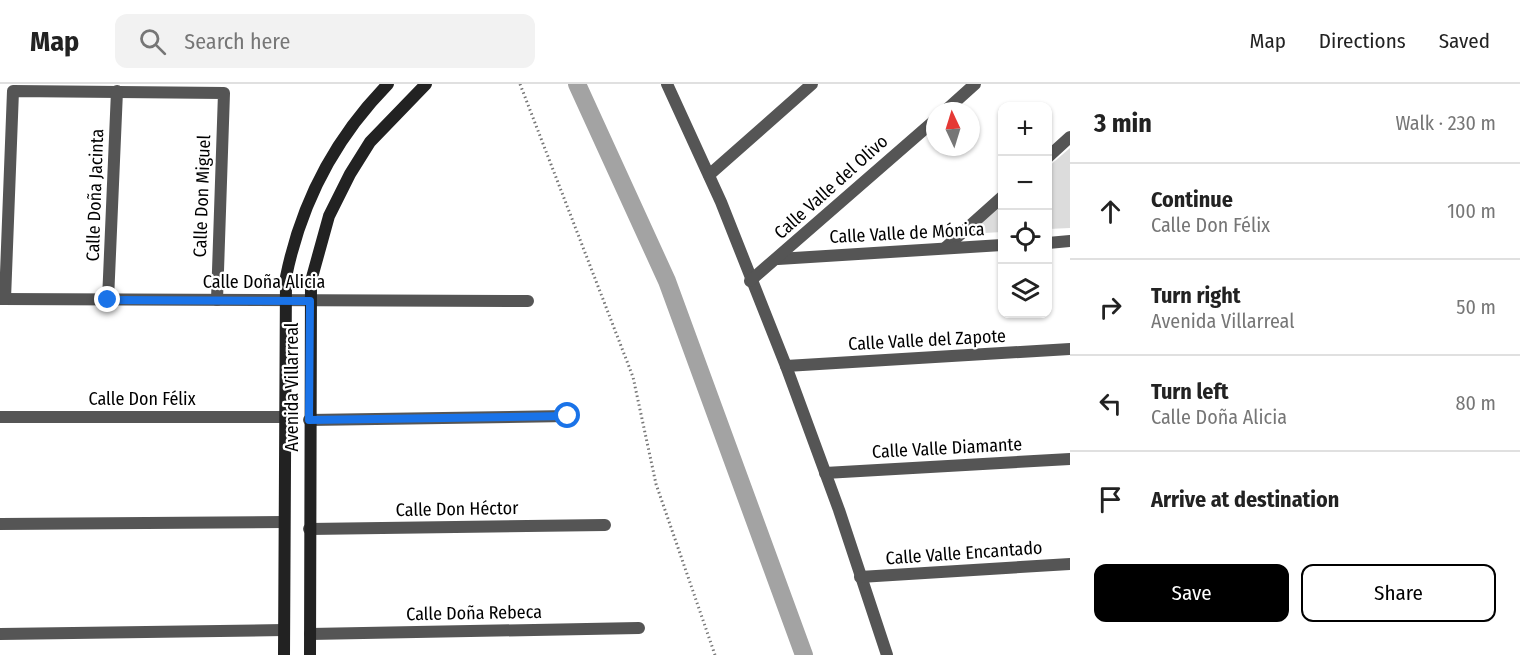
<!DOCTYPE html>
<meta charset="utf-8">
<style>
:root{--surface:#fff;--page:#f2f2f2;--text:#222;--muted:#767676;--line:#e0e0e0;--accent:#000}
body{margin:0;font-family:"Fira Sans Condensed",sans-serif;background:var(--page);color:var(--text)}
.controls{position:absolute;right:18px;top:18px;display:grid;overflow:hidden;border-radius:12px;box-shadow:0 2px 4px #0004}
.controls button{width:54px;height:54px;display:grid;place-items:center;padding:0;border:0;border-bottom:2px solid var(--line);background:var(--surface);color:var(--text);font:30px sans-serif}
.compass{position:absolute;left:926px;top:18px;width:54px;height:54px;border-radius:50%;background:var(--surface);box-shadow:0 2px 4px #0004;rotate:356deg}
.stop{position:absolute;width:18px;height:18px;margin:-14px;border:4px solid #1a73e8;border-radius:50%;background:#fff}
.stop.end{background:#1a73e8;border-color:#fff;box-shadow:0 2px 6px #0008}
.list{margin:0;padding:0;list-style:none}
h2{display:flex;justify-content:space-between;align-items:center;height:78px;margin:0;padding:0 24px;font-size:26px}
h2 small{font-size:20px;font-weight:400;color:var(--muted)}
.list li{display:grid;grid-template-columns:39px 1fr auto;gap:18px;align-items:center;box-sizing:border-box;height:96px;padding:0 24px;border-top:2px solid var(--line)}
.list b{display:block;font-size:22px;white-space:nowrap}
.list p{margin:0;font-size:20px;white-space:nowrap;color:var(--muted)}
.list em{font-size:20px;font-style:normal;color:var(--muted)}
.actions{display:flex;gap:12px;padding:18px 24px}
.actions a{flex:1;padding:14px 0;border:2px solid var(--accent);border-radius:12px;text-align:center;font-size:21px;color:var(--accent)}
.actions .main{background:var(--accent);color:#fff}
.icon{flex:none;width:33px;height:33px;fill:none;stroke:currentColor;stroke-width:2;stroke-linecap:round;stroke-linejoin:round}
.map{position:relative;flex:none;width:1070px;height:571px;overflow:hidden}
header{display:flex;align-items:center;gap:36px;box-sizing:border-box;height:84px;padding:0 30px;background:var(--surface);border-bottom:2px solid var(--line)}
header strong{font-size:28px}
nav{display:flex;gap:33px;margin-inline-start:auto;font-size:21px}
.search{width:420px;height:54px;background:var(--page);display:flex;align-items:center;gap:15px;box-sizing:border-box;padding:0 21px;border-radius:12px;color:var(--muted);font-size:22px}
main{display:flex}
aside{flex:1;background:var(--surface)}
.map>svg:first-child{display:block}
.green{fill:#dcdcdc}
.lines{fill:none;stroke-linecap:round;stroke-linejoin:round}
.canal{stroke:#a3a3a3;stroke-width:18}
.path{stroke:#777;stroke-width:3;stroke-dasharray:1.5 3;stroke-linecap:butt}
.street{stroke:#555;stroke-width:12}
.secondary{stroke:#222;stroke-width:12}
.route{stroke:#1a73e8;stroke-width:8}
.labels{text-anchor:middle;stroke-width:4.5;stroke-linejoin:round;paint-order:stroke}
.street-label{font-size:18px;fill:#000;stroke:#fff}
</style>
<header>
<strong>Map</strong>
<div class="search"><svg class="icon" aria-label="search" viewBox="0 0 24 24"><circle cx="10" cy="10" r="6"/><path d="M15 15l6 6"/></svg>Search here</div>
<nav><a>Map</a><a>Directions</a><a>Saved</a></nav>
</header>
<main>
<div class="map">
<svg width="1070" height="571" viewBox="0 0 1070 571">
<rect width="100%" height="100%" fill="#fff"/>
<g class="green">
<polygon points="1070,64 1070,144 1048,145 1048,83"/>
<polygon points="1002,120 1002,148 967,150"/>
</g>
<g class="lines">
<polyline class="canal" points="577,0 667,197 804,571"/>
<polyline class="path" points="520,0 633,293 656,400 715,571"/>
<g class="street">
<polyline points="667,0 721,118 786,282 839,426 887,571"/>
<polyline points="945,27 975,0"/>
<polyline points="1048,73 1070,53"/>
<polyline points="709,91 812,0"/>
<polyline points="1048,159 1070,157"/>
<polyline points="945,164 1002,113"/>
<polyline points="778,175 1002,161"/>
<polyline points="750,197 935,36"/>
<polyline points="0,215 528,217"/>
<polyline points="5,215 13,7 224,9 217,216"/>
<polyline points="108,216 117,7"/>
<polyline points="786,282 1070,265"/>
<polyline points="0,333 285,333"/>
<polyline points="309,336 568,332"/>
<polyline points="825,389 1070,375"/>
<polyline points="0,440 284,438"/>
<polyline points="309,445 605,441"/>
<polyline points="860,493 1070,480"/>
<polyline points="0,550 284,546"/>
<polyline points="310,550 639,544"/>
</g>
<g class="secondary">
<path d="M284,571L286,193C301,119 335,54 388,0"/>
<polyline points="310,571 311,197 329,132 350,90 370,58 426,0"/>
</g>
</g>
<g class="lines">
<polyline class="route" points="108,216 310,217 309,336 568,332"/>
</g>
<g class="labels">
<g class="street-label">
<text transform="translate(831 103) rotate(-42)" y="6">Calle Valle del Olivo</text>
<text transform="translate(95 111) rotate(-88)" y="6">Calle Doña Jacinta</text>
<text transform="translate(202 112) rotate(-88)" y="6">Calle Don Miguel</text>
<text transform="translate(907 149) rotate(-3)" y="6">Calle Valle de Mónica</text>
<text x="264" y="204">Calle Doña Alicia</text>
<text transform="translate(927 256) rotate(-3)" y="6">Calle Valle del Zapote</text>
<text transform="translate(292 303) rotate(-90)" y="6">Avenida Villarreal</text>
<text x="142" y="321">Calle Don Félix</text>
<text transform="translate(947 364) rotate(-3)" y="6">Calle Valle Diamante</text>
<text transform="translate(457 425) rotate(-1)" y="6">Calle Don Héctor</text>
<text transform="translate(964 469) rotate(-4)" y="6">Calle Valle Encantado</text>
<text transform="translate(474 529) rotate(-1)" y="6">Calle Doña Rebeca</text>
</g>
</g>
</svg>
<div class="controls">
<button>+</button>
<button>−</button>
<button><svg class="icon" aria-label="locate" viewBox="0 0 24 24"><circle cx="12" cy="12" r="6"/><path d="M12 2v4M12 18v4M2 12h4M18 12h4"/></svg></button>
<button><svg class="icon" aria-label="layers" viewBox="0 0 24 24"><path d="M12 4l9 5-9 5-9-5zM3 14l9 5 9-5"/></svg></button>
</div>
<svg class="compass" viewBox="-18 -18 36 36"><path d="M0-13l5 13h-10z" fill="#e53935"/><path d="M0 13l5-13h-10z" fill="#767676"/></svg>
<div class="stop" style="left:568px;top:332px"></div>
<div class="stop end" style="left:108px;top:216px"></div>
</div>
<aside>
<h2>3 min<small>Walk · 230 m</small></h2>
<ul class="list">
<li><svg class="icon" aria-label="ahead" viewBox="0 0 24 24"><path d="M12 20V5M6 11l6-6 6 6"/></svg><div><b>Continue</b><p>Calle Don Félix</p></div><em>100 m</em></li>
<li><svg class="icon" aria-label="right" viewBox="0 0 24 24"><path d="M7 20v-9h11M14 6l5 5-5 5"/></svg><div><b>Turn right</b><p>Avenida Villarreal</p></div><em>50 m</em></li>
<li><svg class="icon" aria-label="left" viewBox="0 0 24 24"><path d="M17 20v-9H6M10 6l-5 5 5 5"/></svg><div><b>Turn left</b><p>Calle Doña Alicia</p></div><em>80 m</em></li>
<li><svg class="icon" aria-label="arrive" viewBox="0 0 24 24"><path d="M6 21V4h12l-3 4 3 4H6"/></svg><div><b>Arrive at destination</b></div></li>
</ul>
<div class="actions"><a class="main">Save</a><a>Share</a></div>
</aside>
</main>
